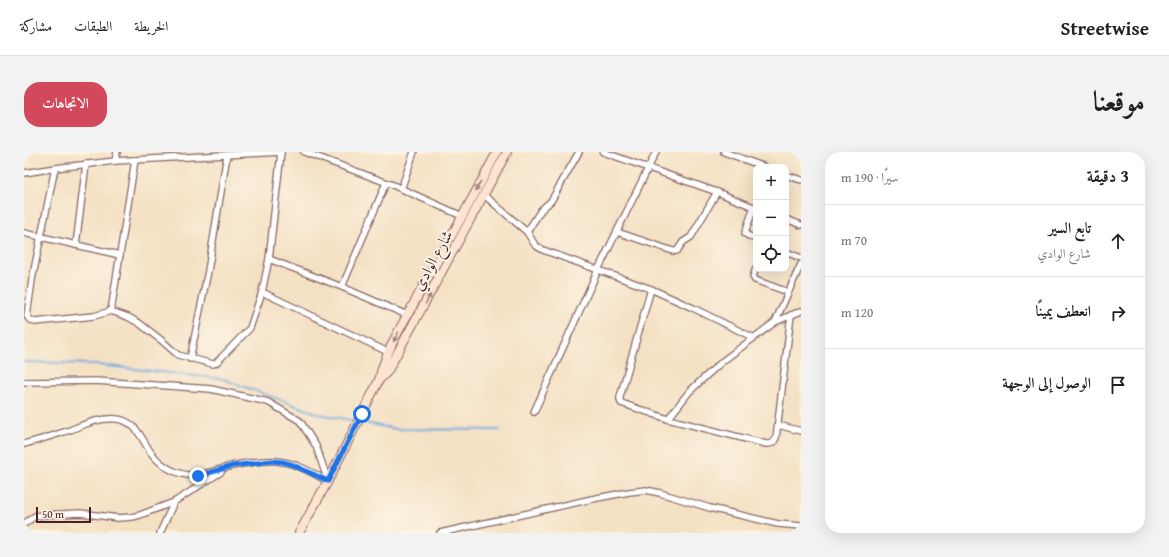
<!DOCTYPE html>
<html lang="ar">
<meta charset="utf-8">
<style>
:root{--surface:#fff;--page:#f2f2f2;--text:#202124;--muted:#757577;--line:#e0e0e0;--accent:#d1495b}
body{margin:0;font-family:"Gentium Book Plus",Amiri,serif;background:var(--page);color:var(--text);direction:rtl}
.controls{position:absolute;right:12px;top:12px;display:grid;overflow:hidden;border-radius:8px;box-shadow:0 4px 16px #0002}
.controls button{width:36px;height:36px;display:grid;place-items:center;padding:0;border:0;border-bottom:1px solid var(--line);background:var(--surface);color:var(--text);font:20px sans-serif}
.scale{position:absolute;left:12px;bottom:10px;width:55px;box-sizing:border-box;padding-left:4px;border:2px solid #4a1f2b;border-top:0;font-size:11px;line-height:14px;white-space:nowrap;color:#4a1f2b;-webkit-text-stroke:3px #fcf5e5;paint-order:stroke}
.stop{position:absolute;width:12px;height:12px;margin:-9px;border:3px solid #1a73e8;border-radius:50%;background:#fff}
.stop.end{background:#1a73e8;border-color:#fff;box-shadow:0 1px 4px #0008}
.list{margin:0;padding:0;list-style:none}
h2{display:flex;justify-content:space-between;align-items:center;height:52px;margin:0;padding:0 16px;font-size:17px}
h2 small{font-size:13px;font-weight:400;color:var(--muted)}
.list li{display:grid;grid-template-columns:26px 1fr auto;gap:12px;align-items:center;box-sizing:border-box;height:72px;padding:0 16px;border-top:1px solid var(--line)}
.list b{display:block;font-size:15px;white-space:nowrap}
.list p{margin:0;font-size:13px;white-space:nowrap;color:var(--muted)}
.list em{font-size:13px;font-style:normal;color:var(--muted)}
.icon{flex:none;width:22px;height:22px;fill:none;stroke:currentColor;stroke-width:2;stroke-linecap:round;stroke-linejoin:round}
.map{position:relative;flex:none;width:777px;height:381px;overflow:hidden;direction:ltr;border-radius:16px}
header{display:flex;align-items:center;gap:24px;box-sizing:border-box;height:56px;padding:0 20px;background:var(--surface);border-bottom:1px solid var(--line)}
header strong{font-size:19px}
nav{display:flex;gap:22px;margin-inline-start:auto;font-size:14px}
.intro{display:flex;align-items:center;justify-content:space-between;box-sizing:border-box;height:96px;padding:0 24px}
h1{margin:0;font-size:28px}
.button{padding:10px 18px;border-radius:16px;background:var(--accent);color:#fff;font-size:14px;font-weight:700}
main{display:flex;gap:24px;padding:0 24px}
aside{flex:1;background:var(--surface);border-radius:16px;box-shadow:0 4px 16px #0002}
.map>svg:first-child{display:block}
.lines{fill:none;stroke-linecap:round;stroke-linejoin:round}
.stream{stroke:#6aa6db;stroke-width:2}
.street-casing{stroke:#866361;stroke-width:8}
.secondary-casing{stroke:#866361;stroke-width:10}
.street{stroke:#fff;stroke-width:5.5}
.secondary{stroke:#fde4d1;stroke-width:8}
.oneway{fill:#a4827e}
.route{stroke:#1a73e8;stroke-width:5}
.labels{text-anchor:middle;stroke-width:3.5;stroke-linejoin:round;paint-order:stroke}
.street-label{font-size:16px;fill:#4a1f2b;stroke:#fcf5e5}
</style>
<header>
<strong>Streetwise</strong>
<nav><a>الخريطة</a><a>الطبقات</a><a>مشاركة</a></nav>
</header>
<div class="intro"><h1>موقعنا</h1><a class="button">الاتجاهات</a></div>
<main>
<aside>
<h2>3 دقيقة<small>سيرًا · 190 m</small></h2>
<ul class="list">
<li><svg class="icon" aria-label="ahead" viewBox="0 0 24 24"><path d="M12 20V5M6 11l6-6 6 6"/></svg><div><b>تابع السير</b><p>شارع الوادي</p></div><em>70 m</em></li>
<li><svg class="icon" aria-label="right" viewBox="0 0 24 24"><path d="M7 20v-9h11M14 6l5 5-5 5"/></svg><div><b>انعطف يمينًا</b></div><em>120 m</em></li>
<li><svg class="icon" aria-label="arrive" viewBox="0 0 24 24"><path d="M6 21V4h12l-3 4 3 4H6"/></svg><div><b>الوصول إلى الوجهة</b></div></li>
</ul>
</aside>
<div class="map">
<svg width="777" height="381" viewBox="0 0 777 381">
<rect width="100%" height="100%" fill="#fcf5e5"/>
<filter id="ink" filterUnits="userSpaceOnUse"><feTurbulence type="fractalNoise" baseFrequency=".025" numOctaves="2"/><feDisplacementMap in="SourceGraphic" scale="8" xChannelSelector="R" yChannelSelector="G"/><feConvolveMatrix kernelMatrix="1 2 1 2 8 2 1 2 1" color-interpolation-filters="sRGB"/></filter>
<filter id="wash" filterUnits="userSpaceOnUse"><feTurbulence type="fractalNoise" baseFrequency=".012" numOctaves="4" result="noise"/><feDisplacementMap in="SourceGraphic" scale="16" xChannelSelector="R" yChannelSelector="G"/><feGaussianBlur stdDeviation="0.9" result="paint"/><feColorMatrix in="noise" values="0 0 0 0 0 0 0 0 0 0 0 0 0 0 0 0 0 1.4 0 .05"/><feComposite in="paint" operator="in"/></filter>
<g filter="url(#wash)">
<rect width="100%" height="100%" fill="#f4e1c4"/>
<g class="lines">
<g class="stream">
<polyline points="0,210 66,212 199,227 295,262 332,269"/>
<polyline points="336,270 372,277 476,278"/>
</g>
</g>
</g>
<g filter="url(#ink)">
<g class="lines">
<defs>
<g id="street">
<polyline points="280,0 369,33 438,64"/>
<polyline points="579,0 693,40 732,56"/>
<polyline points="700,0 741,15"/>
<polyline points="91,9 93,0"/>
<polyline points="31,16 8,128 3,164 5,167 11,170 70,164 87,159 104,165 115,171 137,188 154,203 189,212 192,211 226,176 238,140 245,107 257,0"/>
<polyline points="0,21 31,16 91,9 257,0"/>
<polyline points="762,23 777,28"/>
<polyline points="377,37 390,0"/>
<polyline points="460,43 503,80 511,93 519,98 627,137 669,156 730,186"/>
<polyline points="730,55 721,81 723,83 732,87"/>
<polyline points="762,67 777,73"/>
<polyline points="503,80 517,58 527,49 555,0"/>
<polyline points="593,80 649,99 653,99 659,90 667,85 693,40"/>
<polyline points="0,81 96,103"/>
<polyline points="52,93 62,12"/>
<polyline points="762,100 777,106"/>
<polyline points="245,107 318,135 383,163"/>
<polyline points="732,116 729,125 731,128 764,140"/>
<polyline points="318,135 362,31"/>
<path d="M627,137L596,245V248L597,251L644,267L742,292C748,292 750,291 752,286L767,163"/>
<polyline points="238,140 364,200"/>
<polyline points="87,159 111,8"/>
<polyline points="751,170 777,112"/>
<polyline points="166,207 184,119 203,3"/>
<polyline points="0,230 72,229 187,237 244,250 276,269 292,294 304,329"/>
<polyline points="510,260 574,118 632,0"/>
<polyline points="644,267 665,240 682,224 700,208 751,170 777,159"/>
<polyline points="754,273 777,279"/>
<path d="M0,292C16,288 31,283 46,278C61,272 77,265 93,267C113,269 118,289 128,302C137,313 149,321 164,323C179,325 194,317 208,314C222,311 246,307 259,310C275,312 290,322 304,329"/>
<polyline points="0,372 11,364 20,363 56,361 94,366 108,365 116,363 150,350 197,320"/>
<polyline points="136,381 150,350"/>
<polyline points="416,381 568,347 605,340 622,338 636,341 686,356 754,372 777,374"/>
</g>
<g id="secondary">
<polyline points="355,228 363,220 483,0"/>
<path d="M275,381L304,329L355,228C361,199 381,168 395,142C421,95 448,48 473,0"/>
</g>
</defs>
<use href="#street" class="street-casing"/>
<use href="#secondary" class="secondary-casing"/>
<use href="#street" class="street"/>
<use href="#secondary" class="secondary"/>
</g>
<defs><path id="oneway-solid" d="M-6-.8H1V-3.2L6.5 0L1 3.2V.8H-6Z"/></defs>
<g class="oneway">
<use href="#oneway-solid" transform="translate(454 34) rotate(119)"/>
<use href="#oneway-solid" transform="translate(404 147) rotate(-61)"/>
<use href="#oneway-solid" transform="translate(372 185) rotate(117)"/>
</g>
</g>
<g class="lines" filter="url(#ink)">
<polyline class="route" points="174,324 208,314 248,309 259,310 269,313 304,329 338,262"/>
</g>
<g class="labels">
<g class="street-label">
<text transform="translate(408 108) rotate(-61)" y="6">شارع الوادي</text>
</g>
</g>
</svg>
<div class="controls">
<button>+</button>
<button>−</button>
<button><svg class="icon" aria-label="locate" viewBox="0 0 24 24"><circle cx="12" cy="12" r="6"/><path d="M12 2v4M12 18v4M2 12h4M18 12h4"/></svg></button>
</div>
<div class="scale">50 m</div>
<div class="stop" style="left:338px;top:262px"></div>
<div class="stop end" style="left:174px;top:324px"></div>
</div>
</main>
